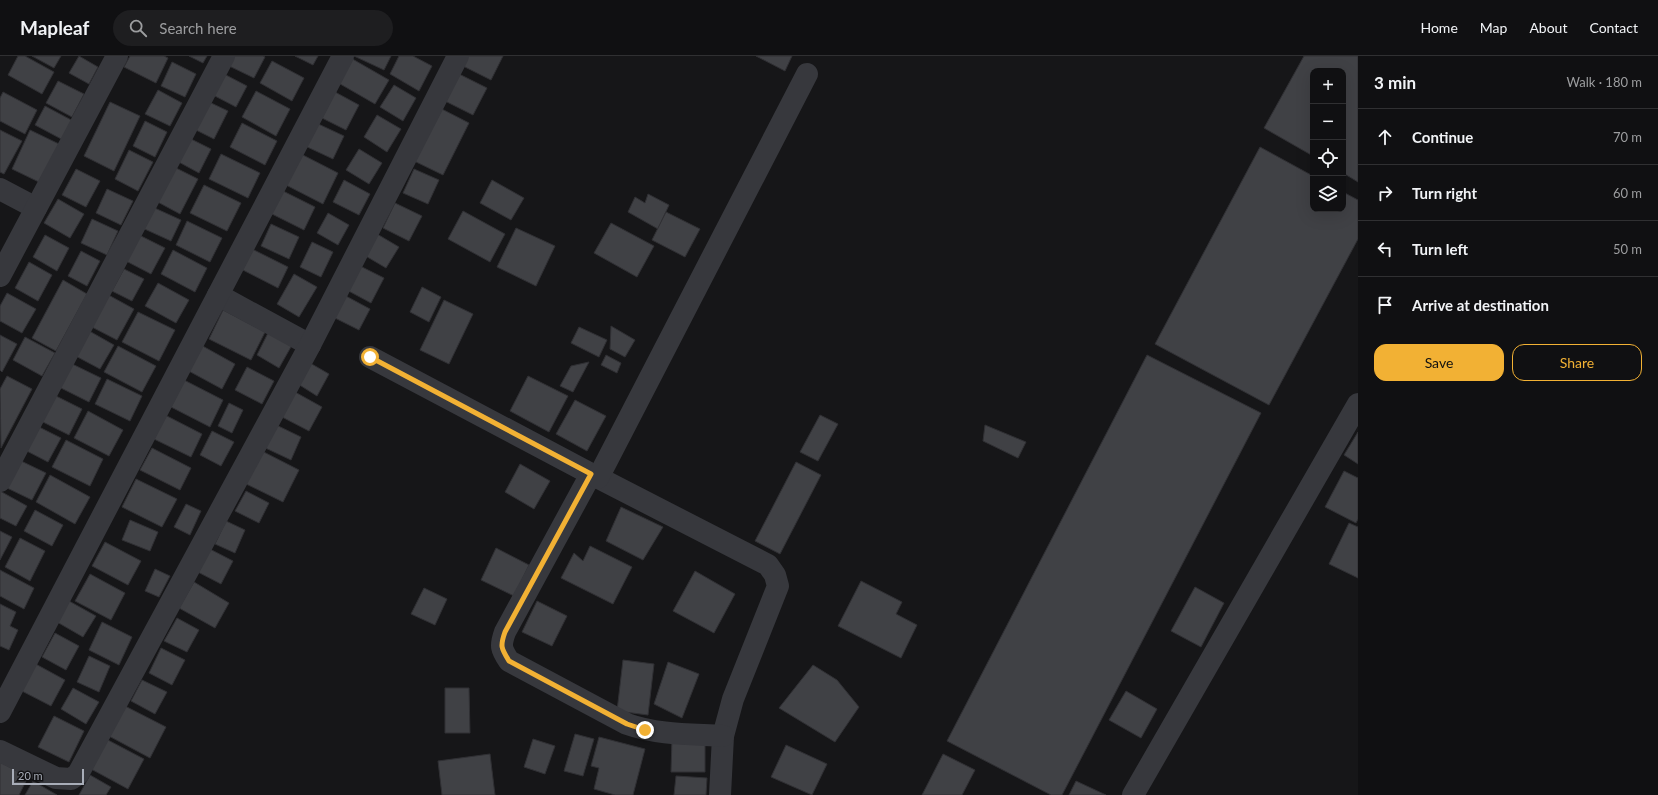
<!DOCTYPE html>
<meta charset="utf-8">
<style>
:root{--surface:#101012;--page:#1e1e20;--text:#f1f3f6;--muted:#9c9d9f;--line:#303032;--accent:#f2b134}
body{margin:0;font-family:Lato,sans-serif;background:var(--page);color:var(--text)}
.controls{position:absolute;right:12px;top:12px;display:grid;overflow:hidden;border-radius:8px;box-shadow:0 4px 16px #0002}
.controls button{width:36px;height:36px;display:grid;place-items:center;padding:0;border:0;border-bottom:1px solid var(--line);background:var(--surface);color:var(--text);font:20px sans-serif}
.scale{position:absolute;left:12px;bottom:10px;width:72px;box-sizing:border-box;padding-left:4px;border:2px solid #a8adb8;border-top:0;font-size:11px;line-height:14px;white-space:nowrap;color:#a8adb8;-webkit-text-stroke:3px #111113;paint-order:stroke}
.stop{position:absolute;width:12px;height:12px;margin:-9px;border:3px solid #f2b134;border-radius:50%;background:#fff}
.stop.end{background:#f2b134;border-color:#fff;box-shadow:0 1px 4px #0008}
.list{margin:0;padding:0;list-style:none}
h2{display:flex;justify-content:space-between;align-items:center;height:52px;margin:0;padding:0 16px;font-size:17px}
h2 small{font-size:13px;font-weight:400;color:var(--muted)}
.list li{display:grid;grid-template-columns:26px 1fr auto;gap:12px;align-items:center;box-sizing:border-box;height:56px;padding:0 16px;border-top:1px solid var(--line)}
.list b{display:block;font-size:15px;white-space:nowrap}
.list em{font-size:13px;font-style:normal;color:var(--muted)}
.actions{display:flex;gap:8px;padding:12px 16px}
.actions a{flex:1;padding:9px 0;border:1px solid var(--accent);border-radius:12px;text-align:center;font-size:14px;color:var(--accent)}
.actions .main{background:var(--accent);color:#111}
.icon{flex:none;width:22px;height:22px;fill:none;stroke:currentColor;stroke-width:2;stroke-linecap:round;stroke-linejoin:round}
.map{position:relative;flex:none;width:1358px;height:739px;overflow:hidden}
header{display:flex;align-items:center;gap:24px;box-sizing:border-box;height:56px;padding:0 20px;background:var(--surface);border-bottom:1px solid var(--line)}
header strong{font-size:19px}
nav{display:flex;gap:22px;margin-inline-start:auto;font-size:14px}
.search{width:280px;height:36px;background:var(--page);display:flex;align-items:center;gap:10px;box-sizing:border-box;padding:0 14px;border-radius:22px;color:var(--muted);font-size:15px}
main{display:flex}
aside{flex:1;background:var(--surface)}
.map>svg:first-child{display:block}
.building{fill:#404145;stroke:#303034}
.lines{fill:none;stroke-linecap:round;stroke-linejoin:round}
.minor{stroke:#37383d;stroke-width:22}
.route{stroke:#f2b134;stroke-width:5}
</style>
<header>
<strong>Mapleaf</strong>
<div class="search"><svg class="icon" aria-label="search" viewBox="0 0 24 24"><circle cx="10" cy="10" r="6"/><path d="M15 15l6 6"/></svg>Search here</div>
<nav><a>Home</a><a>Map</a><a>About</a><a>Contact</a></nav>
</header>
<main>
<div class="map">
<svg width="1358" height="739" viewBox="0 0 1358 739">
<rect width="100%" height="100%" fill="#161618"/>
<g class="building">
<polygon points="18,0 25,0 54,16 42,38 8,19"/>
<polygon points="32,0 61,0 54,12"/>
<polygon points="79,0 98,11 89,28 69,17"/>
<polygon points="130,0 164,0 168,2 156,27 124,11"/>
<polygon points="189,0 207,0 203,7"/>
<polygon points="228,0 263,0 265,1 254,22 225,8"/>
<polygon points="295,0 318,0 313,9"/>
<polygon points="354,0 391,0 384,14"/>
<polygon points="399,0 413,0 432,10 419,35 390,18"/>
<polygon points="458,0 503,0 491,24 455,6"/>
<polygon points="756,0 792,0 785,15"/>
<polygon points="1304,0 1358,0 1358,126 1343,117 1343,15 1313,15 1313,100 1264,72"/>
<polygon points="349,1 389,24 375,48 335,25"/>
<polygon points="272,5 304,22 292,45 260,27"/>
<polygon points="172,6 196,18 185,41 161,30"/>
<polygon points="457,17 487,32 473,59 443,44"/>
<polygon points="224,18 247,30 236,51 213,39"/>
<polygon points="58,25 84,38 72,61 46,47"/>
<polygon points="394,29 416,42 403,65 380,51"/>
<polygon points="158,34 182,47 170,70 145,58"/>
<polygon points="256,35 290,53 276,80 242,61"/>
<polygon points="3,36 37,54 25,78 0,65 0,42"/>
<polygon points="335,36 359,49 346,74 322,62"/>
<polygon points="110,46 140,60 114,115 84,100"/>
<polygon points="209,46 228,55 214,83 196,74"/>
<polygon points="45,50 75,66 65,85 35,69"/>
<polygon points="436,50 469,67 443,119 410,103"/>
<polygon points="377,59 401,73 387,96 364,81"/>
<polygon points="145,65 167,76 155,101 133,90"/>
<polygon points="314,66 344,80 333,103 303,89"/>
<polygon points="242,67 277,85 265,109 230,91"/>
<polygon points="0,74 22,85 4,118 0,116"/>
<polygon points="30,74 59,88 41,127 12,113"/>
<polygon points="187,81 211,93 199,117 175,104"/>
<polygon points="1260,91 1313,120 1313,153 1343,153 1343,136 1358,144 1358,183 1269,349 1155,288"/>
<polygon points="359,93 382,107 369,128 346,114"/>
<polygon points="129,94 153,106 138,135 115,123"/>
<polygon points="299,97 338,117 323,148 284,128"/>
<polygon points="221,98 260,117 248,142 209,123"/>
<polygon points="172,110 198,123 180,158 154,144"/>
<polygon points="76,113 100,125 86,151 62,139"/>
<polygon points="414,113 439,124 428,148 403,137"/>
<polygon points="344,124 370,138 359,159 333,146"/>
<polygon points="492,124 524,142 511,164 480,147"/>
<polygon points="204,129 241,147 227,175 190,157"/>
<polygon points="107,133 133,145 121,169 96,157"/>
<polygon points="281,134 315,151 304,174 270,157"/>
<polygon points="648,138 669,149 658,173 628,156 635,141 645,147"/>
<polygon points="58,143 84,158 70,182 44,167"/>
<polygon points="395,147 422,160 409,185 383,172"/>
<polygon points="148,149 181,164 171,185 138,170"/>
<polygon points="463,155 505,178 490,206 448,183"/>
<polygon points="666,156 700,173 685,201 652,184"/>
<polygon points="328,157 349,169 338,189 317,177"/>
<polygon points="92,163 118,175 107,199 81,187"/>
<polygon points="187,165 222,182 210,206 176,189"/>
<polygon points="611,167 654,190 637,221 594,197"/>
<polygon points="271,168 299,181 289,203 261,190"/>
<polygon points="516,172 555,190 536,230 497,211"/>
<polygon points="377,178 399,191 386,212 364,199"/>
<polygon points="45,179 69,192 57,215 33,201"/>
<polygon points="139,179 165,192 151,218 126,205"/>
<polygon points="312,186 333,196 321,221 300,211"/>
<polygon points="248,191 288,211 278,232 237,211"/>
<polygon points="173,194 207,212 195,236 161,218"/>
<polygon points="81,195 100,205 87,230 68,220"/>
<polygon points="29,206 52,219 38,245 15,232"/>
<polygon points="356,208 384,222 371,247 343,232"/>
<polygon points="124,213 144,223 132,245 112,235"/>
<polygon points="294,218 317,231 299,261 277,248"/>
<polygon points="63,224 87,238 56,295 32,282"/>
<polygon points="158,227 189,244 176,267 145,250"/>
<polygon points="422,231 441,241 429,266 410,256"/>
<polygon points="103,236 134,253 117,284 86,268"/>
<polygon points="7,237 36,253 22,277 0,265 0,250"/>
<polygon points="344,239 370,253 359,274 333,261"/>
<polygon points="444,244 473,258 449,308 420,294"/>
<polygon points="223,254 265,276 251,304 209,283"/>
<polygon points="138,256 175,274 159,305 122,286"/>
<polygon points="611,270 635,284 625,301 610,293"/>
<polygon points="579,271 607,284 599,301 571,287"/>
<polygon points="84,272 114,289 100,313 70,297"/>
<polygon points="268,277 292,289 279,312 257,299"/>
<polygon points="0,279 17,288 2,316 0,314"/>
<polygon points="25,281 55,297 42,320 13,304"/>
<polygon points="199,288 235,308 222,333 185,313"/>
<polygon points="118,290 156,310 142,336 104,316"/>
<polygon points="606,299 621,307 617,317 601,309"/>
<polygon points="1147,299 1261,357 1062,739 1051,739 947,685"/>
<polygon points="66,305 101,322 89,346 55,329"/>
<polygon points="589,306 573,336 560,330 571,310"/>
<polygon points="310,307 329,318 317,340 298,328"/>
<polygon points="247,311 274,325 262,348 235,334"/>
<polygon points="7,320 32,333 1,392 0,333"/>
<polygon points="528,320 568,340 549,376 510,355"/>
<polygon points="107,323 142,340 130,365 95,348"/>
<polygon points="184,324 223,344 210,371 171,351"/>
<polygon points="295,336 322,351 309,375 282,361"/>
<polygon points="50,337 82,353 69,379 37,363"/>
<polygon points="575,344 606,360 587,395 556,378"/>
<polygon points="229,347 243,354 232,377 218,370"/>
<polygon points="88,355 123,374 109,400 74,382"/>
<polygon points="165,359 202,378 191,401 154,383"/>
<polygon points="820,359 838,368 818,405 800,396"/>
<polygon points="270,366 301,381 291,404 259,389"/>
<polygon points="33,368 61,382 48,406 21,392"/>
<polygon points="985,369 1026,386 1018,402 983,385"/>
<polygon points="212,375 234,386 221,410 200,399"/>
<polygon points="1358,376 1358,408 1344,399"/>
<polygon points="66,384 103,403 90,430 52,411"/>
<polygon points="152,392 191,412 180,434 140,414"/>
<polygon points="256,392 299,414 283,446 240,425"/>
<polygon points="19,404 46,417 32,444 5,431"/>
<polygon points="796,406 821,419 780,498 755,485"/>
<polygon points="520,408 550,425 534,453 505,436"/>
<polygon points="1344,415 1358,422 1358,463 1356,467 1325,451"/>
<polygon points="50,419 90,441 75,468 36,446"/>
<polygon points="136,423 177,443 162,471 122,451"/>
<polygon points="0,435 27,450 16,470 0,462"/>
<polygon points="246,435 269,447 259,467 235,455"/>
<polygon points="186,448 201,455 190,479 174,471"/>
<polygon points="621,451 663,471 643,504 606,485"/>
<polygon points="35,454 63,469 52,490 24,475"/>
<polygon points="130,464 158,476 150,495 122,484"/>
<polygon points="226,465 245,474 235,497 215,488"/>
<polygon points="1349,467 1358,471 1358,522 1329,508"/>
<polygon points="0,475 12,481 0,504"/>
<polygon points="20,482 45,495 30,525 5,511"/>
<polygon points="105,486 141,505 128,529 92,510"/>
<polygon points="204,490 233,505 221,528 192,513"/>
<polygon points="590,490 632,511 613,548 561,522 574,497 583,505"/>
<polygon points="496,492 529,509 514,540 481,524"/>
<polygon points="155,513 170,520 159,541 145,535"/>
<polygon points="0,514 34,532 24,553 0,540"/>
<polygon points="695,515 735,538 714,577 673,555"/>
<polygon points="90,518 125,537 111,564 75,545"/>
<polygon points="861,525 902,546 896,558 917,569 901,602 838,570"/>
<polygon points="194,526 229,547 215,572 179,552"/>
<polygon points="1195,531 1224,547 1201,591 1171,575"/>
<polygon points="424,532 447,543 435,569 411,558"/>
<polygon points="69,545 96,560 83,581 57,566"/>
<polygon points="537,545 567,560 552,590 522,576"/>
<polygon points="0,548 16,556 10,570 18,574 9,594 0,590"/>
<polygon points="177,562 199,574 187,596 164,585"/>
<polygon points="102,566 132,581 119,609 89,594"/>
<polygon points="55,577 79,590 66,614 42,601"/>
<polygon points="161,592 185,604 172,629 149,617"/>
<polygon points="89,600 110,610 99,636 77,626"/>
<polygon points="623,604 654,608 648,659 617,655"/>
<polygon points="32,606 65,624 51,650 18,633"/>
<polygon points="668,606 699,618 682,662 654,648"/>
<polygon points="813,609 837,624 859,651 835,686 779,652"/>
<polygon points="142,624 167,636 155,658 131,645"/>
<polygon points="73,632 99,646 86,668 61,653"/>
<polygon points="445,632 469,632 470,677 445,677"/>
<polygon points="1126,635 1157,653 1141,682 1109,664"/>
<polygon points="123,649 166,671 150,702 107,679"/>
<polygon points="54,660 84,675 69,706 38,691"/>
<polygon points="575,678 594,683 583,720 564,715"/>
<polygon points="599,681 645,693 633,739 615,739 594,733 599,712 591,710"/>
<polygon points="672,682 705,683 705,716 671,716"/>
<polygon points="106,683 144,703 128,733 91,713"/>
<polygon points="533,683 555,690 545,718 524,711"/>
<polygon points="786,689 827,708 812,739 771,721"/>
<polygon points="490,698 495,739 442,739 438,705"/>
<polygon points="943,698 975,714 962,739 922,739"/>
<polygon points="0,706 28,721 19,739 0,739"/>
<polygon points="90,719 111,731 106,739 79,739"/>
<polygon points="676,720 707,722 706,739 674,739"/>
<polygon points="33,725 57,739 25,739"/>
<polygon points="1076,725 1106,739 1069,739"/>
</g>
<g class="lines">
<g class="minor">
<polyline points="0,133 36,152"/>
<polyline points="0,220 117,0"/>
<polyline points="218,239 310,289"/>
<polyline points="370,301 591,418 768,509 775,519 778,530 733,643 723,680 720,739"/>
<path d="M591,418L505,576C500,590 501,593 509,605L627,668C658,679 691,678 723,680"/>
<polyline points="598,422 807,18"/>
<polyline points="0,425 224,0"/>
<polyline points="0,656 343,0"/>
<polyline points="0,695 56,722 71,723 78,718 310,289 458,0"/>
<polyline points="1133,739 1358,348"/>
</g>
</g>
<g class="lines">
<path class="route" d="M370,301L591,418L505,576C500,590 501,592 509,605L627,668L645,674"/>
</g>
</svg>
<div class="controls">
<button>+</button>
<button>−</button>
<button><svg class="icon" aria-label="locate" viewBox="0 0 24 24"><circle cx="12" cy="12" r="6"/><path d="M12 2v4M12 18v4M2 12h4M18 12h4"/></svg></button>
<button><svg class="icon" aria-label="layers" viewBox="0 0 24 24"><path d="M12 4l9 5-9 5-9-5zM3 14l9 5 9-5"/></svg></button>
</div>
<div class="scale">20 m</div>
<div class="stop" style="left:370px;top:301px"></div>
<div class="stop end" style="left:645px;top:674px"></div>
</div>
<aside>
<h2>3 min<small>Walk · 180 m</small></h2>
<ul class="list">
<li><svg class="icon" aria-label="ahead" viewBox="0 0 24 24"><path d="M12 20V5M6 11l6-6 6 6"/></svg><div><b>Continue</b></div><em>70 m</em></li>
<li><svg class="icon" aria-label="right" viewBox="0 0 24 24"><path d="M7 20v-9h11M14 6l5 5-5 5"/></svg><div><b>Turn right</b></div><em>60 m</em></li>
<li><svg class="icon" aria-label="left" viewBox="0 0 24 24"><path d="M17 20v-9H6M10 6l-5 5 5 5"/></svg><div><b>Turn left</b></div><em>50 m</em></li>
<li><svg class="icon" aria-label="arrive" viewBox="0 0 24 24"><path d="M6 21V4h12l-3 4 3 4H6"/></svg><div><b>Arrive at destination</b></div></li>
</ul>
<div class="actions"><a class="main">Save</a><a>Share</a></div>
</aside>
</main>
